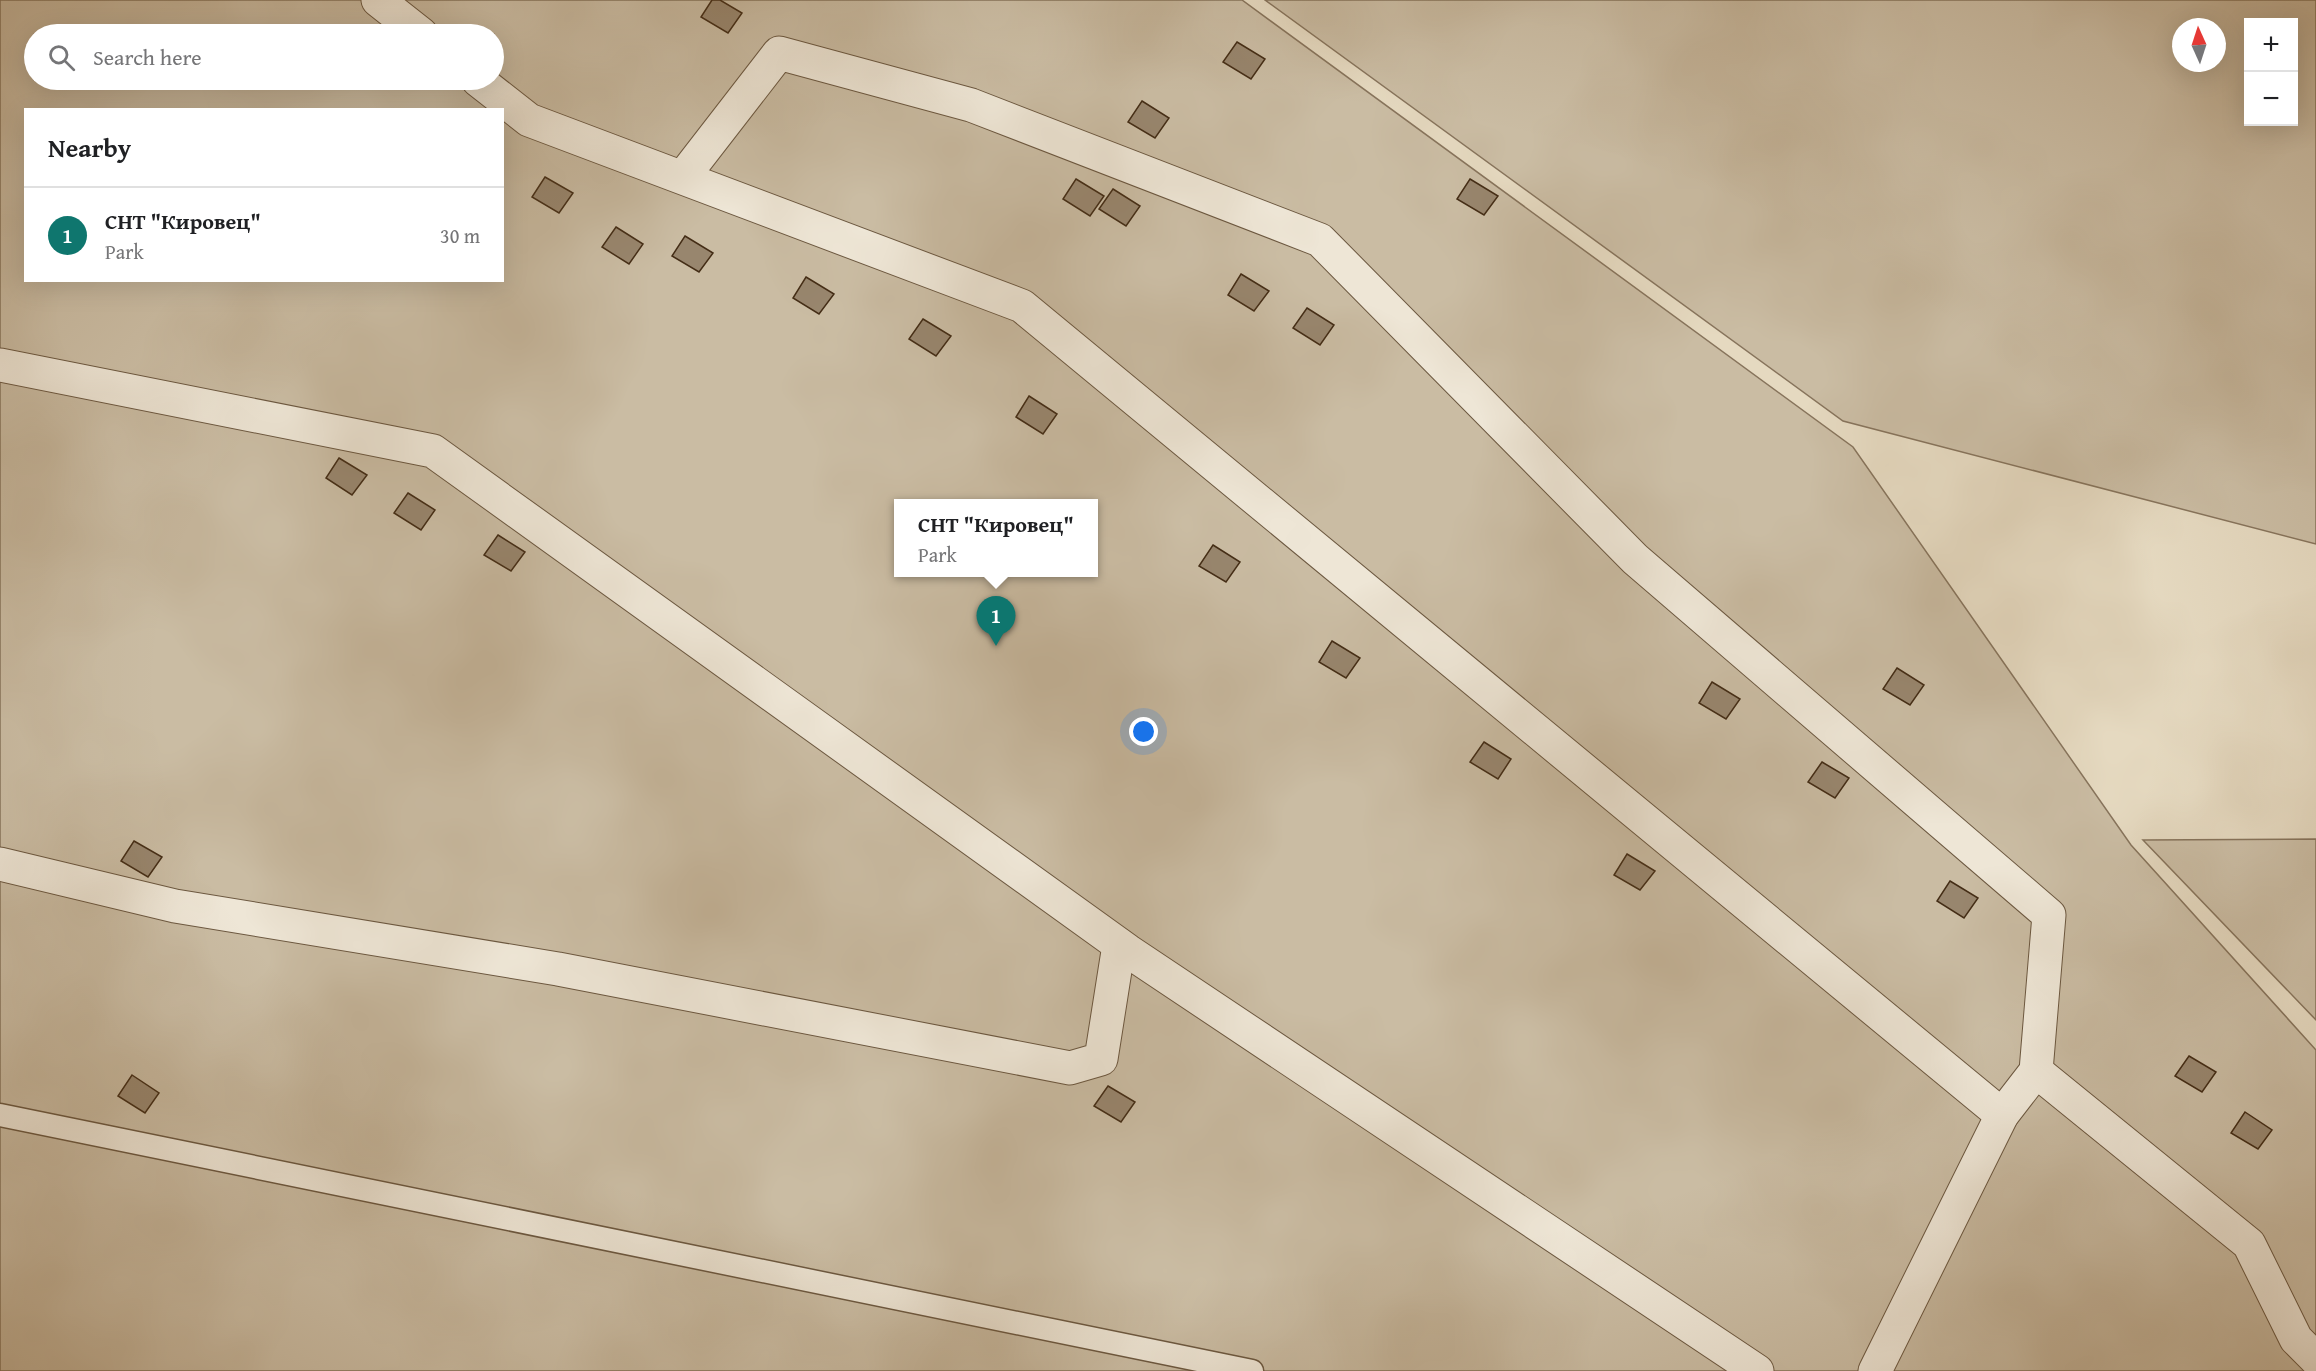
<!DOCTYPE html>
<meta charset="utf-8">
<style>
:root{--surface:#fff;--page:#f6f6f6;--text:#202124;--muted:#757577;--line:#e0e0e0;--accent:#0f766e}
body{margin:0;font-family:"Gentium Book Plus",serif;background:var(--page);color:var(--text)}
.controls{position:absolute;right:18px;top:18px;display:grid;overflow:hidden;border-radius:0px;box-shadow:0 6px 24px #0002}
.controls button{width:54px;height:54px;display:grid;place-items:center;padding:0;border:0;border-bottom:2px solid var(--line);background:var(--surface);color:var(--text);font:30px sans-serif}
.compass{position:absolute;left:2172px;top:18px;width:54px;height:54px;border-radius:50%;background:var(--surface);box-shadow:0 6px 24px #0002;rotate:357deg}
.you{position:absolute;left:1144px;top:732px;width:21px;height:21px;margin:-15px;border:4px solid #fff;border-radius:50%;background:#1a73e8;box-shadow:0 0 0 9px #1a73e833}
.badge{display:grid;place-items:center;width:39px;height:39px;border-radius:50%;background:var(--accent);color:#fff;font-size:20px;font-weight:700}
.pin{position:absolute;translate:-50% -50px;filter:drop-shadow(0 2px 3px #0008)}
.pin::after{content:'';position:absolute;top:32px;width:21px;height:18px;background:inherit;clip-path:polygon(0 0,100% 0,50% 100%)}
.popup{position:absolute;left:894px;top:499px;width:204px;height:78px;box-sizing:border-box;display:grid;place-content:center;border-radius:0px;background:var(--surface);filter:drop-shadow(0 2px 4px #0005);font-size:20px;white-space:nowrap;color:var(--muted)}
.popup b{font-size:22px;color:var(--text)}
.popup::after{content:'';position:absolute;left:50%;top:100%;margin-left:-12px;border:12px solid transparent;border-top-color:var(--surface)}
.list{margin:0;padding:0;list-style:none}
h2{display:flex;justify-content:space-between;align-items:center;height:78px;margin:0;padding:0 24px;font-size:26px}
h2 small{font-size:20px;font-weight:400;color:var(--muted)}
.list li{display:grid;grid-template-columns:39px 1fr auto;gap:18px;align-items:center;box-sizing:border-box;height:96px;padding:0 24px;border-top:2px solid var(--line)}
.list b{display:block;font-size:22px;white-space:nowrap}
.list p{margin:0;font-size:20px;white-space:nowrap;color:var(--muted)}
.list em{font-size:20px;font-style:normal;color:var(--muted)}
.icon{flex:none;width:33px;height:33px;fill:none;stroke:currentColor;stroke-width:2;stroke-linecap:round;stroke-linejoin:round}
.map{position:relative;flex:none;width:2316px;height:1371px;overflow:hidden}
.search{position:absolute;background:var(--surface);box-shadow:0 6px 24px #0002;left:24px;top:24px;width:480px;height:66px;display:flex;align-items:center;gap:15px;box-sizing:border-box;padding:0 21px;border-radius:33px;color:var(--muted);font-size:22px}
.panel{position:absolute;background:var(--surface);box-shadow:0 6px 24px #0002;left:24px;top:108px;width:480px;height:174px;border-radius:0px}
.map>svg:first-child{display:block}
.green{fill:#cabca3;stroke:#87745c;stroke-width:1.5;fill-rule:evenodd}
.building{fill:#98866e;stroke:#442d16;stroke-width:1.5}
.lines{fill:none;stroke-linecap:round;stroke-linejoin:round}
.lane-casing{stroke:#6c5840;stroke-width:25}
.street-casing{stroke:#6c5840;stroke-width:35}
.lane{stroke:#eee6d6;stroke-width:22}
.street{stroke:#eee6d6;stroke-width:33}
</style>
<div class="map">
<svg width="2316" height="1371" viewBox="0 0 2316 1371">
<rect width="100%" height="100%" fill="#e5d9c0"/>
<filter id="stains"><feTurbulence type="fractalNoise" baseFrequency=".00333" numOctaves="4"/><feColorMatrix values="0 0 0 0 .2 0 0 0 0 .09 0 0 0 0 .02 0 0 0 .5 -.17"/></filter>
<radialGradient id="worn" r=".72"><stop offset=".6" stop-color="#630" stop-opacity="0"/><stop offset="1" stop-color="#630" stop-opacity=".3"/></radialGradient>
<g class="green">
<path d="M0,0H1242L1853,447L2131,845L2316,1050V1371H0ZM34,34H494V80H34ZM26,110H502V280H26ZM898,504H1094V572H898Z"/>
<path d="M1265,0H2316V544L1843,421ZM2248,22H2294V122H2248ZM2181,27H2217V63H2181Z"/>
<polygon points="2316,839 2316,1020 2143,840"/>
</g>
<g class="building">
<polygon points="712,0 720,0 742,13 728,33 701,17"/>
<polygon points="1237,42 1265,59 1251,79 1223,62"/>
<polygon points="1142,101 1169,118 1155,138 1128,122"/>
<polygon points="545,177 573,193 559,213 532,197"/>
<polygon points="1076,179 1104,196 1090,216 1063,199"/>
<polygon points="1470,179 1498,196 1484,215 1457,199"/>
<polygon points="1113,189 1140,206 1126,226 1099,209"/>
<polygon points="616,227 643,244 629,264 602,247"/>
<polygon points="685,236 713,253 699,272 672,256"/>
<polygon points="1241,274 1269,291 1254,311 1228,295"/>
<polygon points="806,277 834,294 819,314 793,298"/>
<polygon points="1307,308 1334,325 1320,345 1293,328"/>
<polygon points="923,319 951,336 936,356 909,339"/>
<polygon points="1029,396 1057,414 1043,434 1016,417"/>
<polygon points="339,458 367,475 352,495 326,478"/>
<polygon points="408,493 435,510 421,530 394,513"/>
<polygon points="498,535 525,552 511,571 484,555"/>
<polygon points="1213,545 1240,562 1226,582 1199,566"/>
<polygon points="1332,641 1360,658 1346,678 1319,662"/>
<polygon points="1897,668 1924,685 1910,705 1883,689"/>
<polygon points="1712,682 1740,699 1726,719 1699,703"/>
<polygon points="1484,742 1511,759 1498,779 1470,762"/>
<polygon points="1822,762 1849,778 1835,798 1808,782"/>
<polygon points="134,841 162,857 148,877 121,861"/>
<polygon points="1627,854 1655,871 1640,890 1614,875"/>
<polygon points="1950,881 1978,898 1964,918 1937,901"/>
<polygon points="2189,1056 2216,1072 2202,1092 2175,1076"/>
<polygon points="132,1075 159,1093 145,1113 118,1096"/>
<polygon points="1108,1086 1135,1102 1121,1122 1094,1106"/>
<polygon points="2245,1112 2272,1130 2258,1149 2231,1133"/>
</g>
<g class="lines">
<defs>
<polyline id="lane" points="0,1115 1252,1371"/>
<g id="street">
<polyline points="378,0 421,34"/>
<polyline points="478,80 529,120 1022,306 2002,1115"/>
<polyline points="683,177 779,53 971,105 1320,240 1635,559 2049,915 2036,1071 2002,1115 1875,1371"/>
<polyline points="0,365 433,451 1128,951 1757,1371"/>
<polyline points="0,864 175,906 558,969 1070,1068 1101,1059 1119,945"/>
<polyline points="2036,1071 2249,1244 2296,1339 2316,1359"/>
</g>
</defs>
<use href="#lane" class="lane-casing"/>
<use href="#street" class="street-casing"/>
<use href="#lane" class="lane"/>
<use href="#street" class="street"/>
</g>
<rect width="100%" height="100%" filter="url(#stains)"/>
<rect width="100%" height="100%" fill="url(#worn)"/>
</svg>
<div class="controls">
<button>+</button>
<button>−</button>
</div>
<svg class="compass" viewBox="-18 -18 36 36"><path d="M0-13l5 13h-10z" fill="#e53935"/><path d="M0 13l5-13h-10z" fill="#757577"/></svg>
<div class="you"></div>
<div class="pin badge" style="left:996px;top:646px">1</div>
<div class="popup"><b>СНТ &quot;Кировец&quot;</b>Park</div>
<div class="search"><svg class="icon" aria-label="search" viewBox="0 0 24 24"><circle cx="10" cy="10" r="6"/><path d="M15 15l6 6"/></svg>Search here</div>
<section class="panel">
<h2>Nearby<small></small></h2>
<ul class="list">
<li><span class="badge">1</span><div><b>СНТ &quot;Кировец&quot;</b><p>Park</p></div><em>30 m</em></li>
</ul>
</section>
</div>
